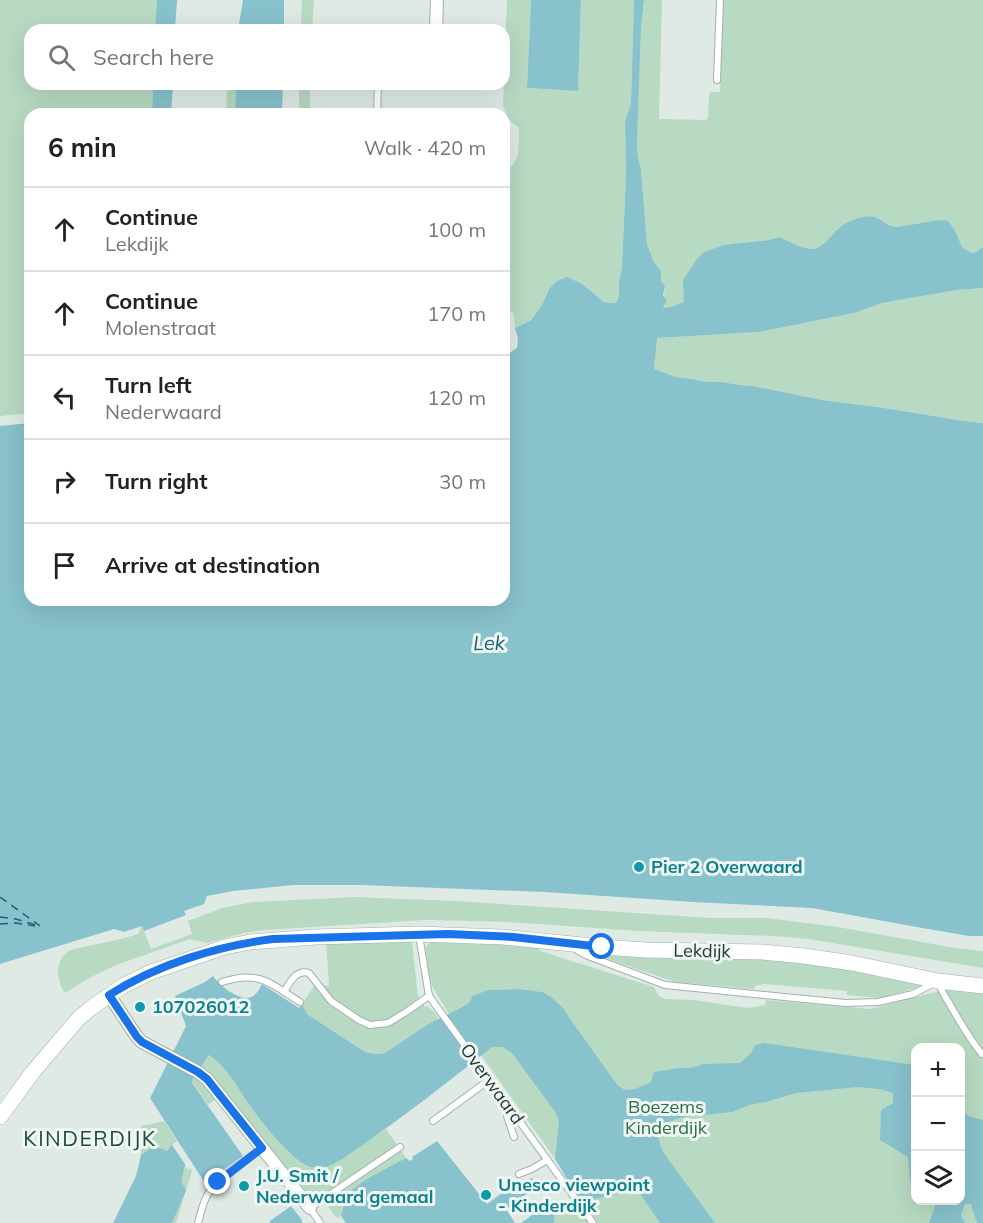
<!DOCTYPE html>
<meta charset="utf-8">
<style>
:root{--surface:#fff;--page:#f2f2f2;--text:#222;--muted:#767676;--line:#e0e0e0}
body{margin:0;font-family:Mulish,sans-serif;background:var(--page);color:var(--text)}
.controls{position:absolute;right:18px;bottom:18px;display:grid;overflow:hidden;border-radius:12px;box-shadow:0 6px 24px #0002}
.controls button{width:54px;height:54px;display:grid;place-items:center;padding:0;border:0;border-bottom:2px solid var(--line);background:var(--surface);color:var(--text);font:30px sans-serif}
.stop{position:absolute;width:18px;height:18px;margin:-14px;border:4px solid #1a73e8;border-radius:50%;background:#fff}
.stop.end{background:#1a73e8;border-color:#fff;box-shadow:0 2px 6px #0008}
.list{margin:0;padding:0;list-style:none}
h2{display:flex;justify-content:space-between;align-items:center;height:78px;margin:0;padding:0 24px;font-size:26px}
h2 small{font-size:20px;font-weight:400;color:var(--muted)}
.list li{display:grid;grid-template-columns:39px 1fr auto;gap:18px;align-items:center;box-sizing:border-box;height:84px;padding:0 24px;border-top:2px solid var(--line)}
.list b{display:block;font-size:22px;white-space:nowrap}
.list p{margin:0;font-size:20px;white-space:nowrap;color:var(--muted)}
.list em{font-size:20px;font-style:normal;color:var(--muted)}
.icon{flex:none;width:33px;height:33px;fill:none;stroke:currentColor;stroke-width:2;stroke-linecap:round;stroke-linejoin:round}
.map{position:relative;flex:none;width:983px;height:1223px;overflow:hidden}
.search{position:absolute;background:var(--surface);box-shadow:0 6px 24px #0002;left:24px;top:24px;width:486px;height:66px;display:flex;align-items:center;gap:15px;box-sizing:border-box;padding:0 21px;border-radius:18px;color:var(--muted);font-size:22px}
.panel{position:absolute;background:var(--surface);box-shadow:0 6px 24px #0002;left:24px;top:108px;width:486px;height:498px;border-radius:18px}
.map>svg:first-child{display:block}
.green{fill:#b8dac2;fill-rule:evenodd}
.water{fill:#88c2cd}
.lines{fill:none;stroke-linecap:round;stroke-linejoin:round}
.ferry{stroke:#1d6372;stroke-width:1.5;stroke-dasharray:8 6;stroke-linecap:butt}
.service-casing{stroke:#a2b1ac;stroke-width:8}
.minor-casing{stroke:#a2b1ac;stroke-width:14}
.tertiary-casing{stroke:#a2b1ac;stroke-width:16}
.service{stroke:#fff;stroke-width:6}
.minor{stroke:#fff;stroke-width:12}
.tertiary{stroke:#fff;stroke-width:15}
.route{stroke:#1a73e8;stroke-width:8}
.culture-dot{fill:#0f9aa8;stroke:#eff6f3;stroke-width:2}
.labels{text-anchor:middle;stroke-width:6;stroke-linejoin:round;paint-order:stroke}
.culture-label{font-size:18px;font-weight:bold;fill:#0d838f;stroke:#eff6f3;text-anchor:start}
.street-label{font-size:18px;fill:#213932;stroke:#eff6f3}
.park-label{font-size:18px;fill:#2c6e46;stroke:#eff6f3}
.water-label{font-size:20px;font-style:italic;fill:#1d6372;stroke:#eff6f3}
.quarter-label{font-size:21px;letter-spacing:1.5px;fill:#1d4a3f;stroke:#eff6f3}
</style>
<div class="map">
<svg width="983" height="1223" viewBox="0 0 983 1223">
<rect width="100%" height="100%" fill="#dfeae5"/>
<g class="green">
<polygon points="0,0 157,0 155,30 30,30 30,84 153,84 152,114 30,114 30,413 0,416"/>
<polygon points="302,0 314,0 312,30 301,30"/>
<path d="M507,0H531L527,88L578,91L581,0H634L631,103L625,122L626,174L622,267L619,282V297L616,303L605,302L594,295L549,289L542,305L531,320L515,328L514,315L512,311L504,317V169C522,167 518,142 519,128L508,119L503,105Z"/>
<path d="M644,0H662L659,119L705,120L708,118L709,94L711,92H720L722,0H983V247L974,253L967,252L960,242L956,233L939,220L897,227C882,226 881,213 862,217C853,219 844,223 837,230C829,237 823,249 811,249C800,248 789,241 779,237L769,240L723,245L704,252L684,302L665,308L663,306L665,286L661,281V271L654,262L647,244L641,169L638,158L637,145L641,29Z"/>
<rect x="299" y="84" width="11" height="30"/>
<polygon points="236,85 235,114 226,114 227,87"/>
<polygon points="983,288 983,423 964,421 878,407 822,400 753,386 739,385 722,382 706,382 692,379 676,377 654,369 656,338 759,332 854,313 882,303 957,290"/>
<path d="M353,897L457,901L710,918H767L838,927L955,948L983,951V968L808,939L774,936L638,931L509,922L425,920L265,930L244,933L207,943L190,939L116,965L89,978L65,993C56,981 54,960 69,951C75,948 85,947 92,945C107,942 123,939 138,934L142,926L151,949L192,934L188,921L222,908L253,902Z"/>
<polygon points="409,938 412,942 418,996 425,1007 427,1006 434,1012 439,1019 385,1053 375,1054 365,1052 307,1014 304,1010 300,1008 315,984 329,986 326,942"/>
<path d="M430,942L539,945L540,951L654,987L659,996L665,999L693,1000L748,1008L765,1005L766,1000L870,1009L951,988L967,992H983V1223H554L555,1212L572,1200L580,1197L555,1159L481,1055L492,1047H502L510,1052L559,1004L541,992L520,989L488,990L472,996L470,1002L449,1014L433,988L430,978L426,953V947ZM916,1048H960V1200H916Z"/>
<polygon points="592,952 785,959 860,970 921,983 922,985 919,987 880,998 847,995 847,991 764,984 755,986 754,989 675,982 594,954"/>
<polygon points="209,1055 226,1070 254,1111 342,1158 386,1129 406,1158 364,1182 343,1205 341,1216 337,1218 318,1194 305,1194 225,1091 208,1105 192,1083 193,1078 198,1066 201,1067"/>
<polygon points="164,1121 177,1141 172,1145 188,1170 191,1168 192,1171 176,1223 115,1223 145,1166 141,1161 141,1126"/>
</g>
<g class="water">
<polygon points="157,0 177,0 175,30 155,30"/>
<polygon points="243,0 284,0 284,30 238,30"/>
<polygon points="531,0 581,0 578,91 527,88"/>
<path d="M634,0H644L641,29L637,145L638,158L641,169L647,244L654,262L661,271V281L665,286L663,295L667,301L663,306L665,308L673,306L684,302L683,280L697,259L704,252L723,245L769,240L779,237C789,241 800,248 811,249C823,249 829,237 837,230C844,223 853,219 862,217C881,213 882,226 897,227L939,220L948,221C951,225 955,230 957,235C961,244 962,251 974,253L983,247V288L957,290L882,303L854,313L759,332L657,338L654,369L676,377L692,379L706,382H722L739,385L753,386L822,400L878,407L964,421L983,423V936H969L928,929L812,908L693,902L545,892L361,885H293L233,891L207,896L204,904L184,911L186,915L144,931L142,926L124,932L114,929L0,964V426L30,423V600H504V348L509,353L517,348L518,338L515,328L531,320L542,305L549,289L557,281L567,277L582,284L604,302L616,303L619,297V282L622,267L626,174L625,122L631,103Z"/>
<polygon points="153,84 173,84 171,114 152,114"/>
<polygon points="236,84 283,84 282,114 235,114"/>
<path d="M213,976C219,985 242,1004 253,996C257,994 260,988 262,984L299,1008L302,1005L307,1014L365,1052L375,1054L385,1053L427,1025L462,1007L470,1002L472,996L488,990L520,989L542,992L551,997L564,1009L570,1019L618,1086L625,1090L635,1089L651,1082L654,1072L679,1068H691L703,1064L740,1063L751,1053L755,1045L764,1043L915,1065V1184L910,1181L908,1157L880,1140L881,1110L893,1103V1093L879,1089L858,1087L796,1093L766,1102L749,1105L732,1112L684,1117L660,1124L656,1132L663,1152L715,1223H660L641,1195L631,1187H625L612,1195L595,1199L578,1197L555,1159L559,1122L556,1113L512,1053L502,1047H492C449,1081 406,1115 361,1146C351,1153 334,1166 322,1168C306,1170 293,1156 283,1146C273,1136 263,1123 254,1111C239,1091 230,1070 209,1055L201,1067H198L193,1078L192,1083L243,1156L205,1183L150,1098L186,1026L175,996L205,982Z"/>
<polygon points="961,1109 968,1116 983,1120 983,1223 977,1223 971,1204 965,1204 961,1215 965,1223 929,1223 937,1201 960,1200"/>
<path d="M437,1141L487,1204L514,1184L532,1178L538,1186L506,1209L515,1223H346L341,1216C343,1209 344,1199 349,1193C361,1180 390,1167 406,1158L410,1161L413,1159L412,1157Z"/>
<path d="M172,1145L185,1164L181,1182L186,1190L172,1223H113L136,1176L141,1155C152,1147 154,1145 167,1151Z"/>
<polygon points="549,1203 555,1211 554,1223 521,1223"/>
<polygon points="291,1206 302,1220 302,1223 270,1223 270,1221"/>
</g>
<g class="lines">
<g class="ferry">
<polyline points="0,897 40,926"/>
<polyline points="0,917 16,919 36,925"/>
<polyline points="0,924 16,923 35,926"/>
</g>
<defs>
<g id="service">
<polyline points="717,80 720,0"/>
<polyline points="377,114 378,84"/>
<polyline points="419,935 429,996 593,1223"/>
<path d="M577,950L588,956L665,985L845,1003L878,1002L913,994L938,981C941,992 948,1000 953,1010C962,1025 970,1040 982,1054"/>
<path d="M222,982C259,970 270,983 300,1002"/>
<path d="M284,992C290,982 296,969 309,973L331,1001L359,1020L370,1025L388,1023L406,1012L429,996"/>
<polyline points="510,1108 507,1116 514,1137"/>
<polyline points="433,1121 489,1080"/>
<polyline points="519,1174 532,1169 547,1160"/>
<path d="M198,1223C201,1212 203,1200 210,1191C221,1175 246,1161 262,1148"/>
<polyline points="320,1223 310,1208 400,1147"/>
</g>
<g id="minor">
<polyline points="436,30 437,0"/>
<polyline points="109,995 137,1037 142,1042 198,1072 207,1079 310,1208"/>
</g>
<polyline id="tertiary" points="0,1117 32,1073 79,1018 91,1008 123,986 151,972 225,947 250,942 315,937 418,934 503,937 602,947 646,950 762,952 804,956 852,963 938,981 983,986"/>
</defs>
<use href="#service" class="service-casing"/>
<use href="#minor" class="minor-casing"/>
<use href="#tertiary" class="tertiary-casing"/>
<use href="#service" class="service"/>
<use href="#minor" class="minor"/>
<use href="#tertiary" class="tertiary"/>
</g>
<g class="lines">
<path class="route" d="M218,1182L262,1148L207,1079L198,1072L142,1042L137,1037L109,995C156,965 217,946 273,939L448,934L513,937L602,947"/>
</g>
<g class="culture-dot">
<circle cx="639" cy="867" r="6"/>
<circle cx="140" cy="1007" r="6"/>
<circle cx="244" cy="1186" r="6"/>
<circle cx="486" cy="1195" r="6"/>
</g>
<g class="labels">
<g class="culture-label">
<text x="651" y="873">Pier 2 Overwaard</text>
<text x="152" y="1013">107026012</text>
<text x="256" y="1182">J.U. Smit /<tspan x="256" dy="21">Nederwaard gemaal</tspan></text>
<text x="498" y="1191">Unesco viewpoint<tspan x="498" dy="21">- Kinderdijk</tspan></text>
</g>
<g class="street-label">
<text transform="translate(702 951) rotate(1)" y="6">Lekdijk</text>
<text transform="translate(492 1084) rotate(54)" y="6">Overwaard</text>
</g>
<g class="park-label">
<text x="666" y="1113">Boezems<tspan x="666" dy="21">Kinderdijk</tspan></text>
</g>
<g class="water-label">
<text transform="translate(489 643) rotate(-1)" y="7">Lek</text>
</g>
<g class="quarter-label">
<text x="90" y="1146">KINDERDIJK</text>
</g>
</g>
</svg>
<div class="controls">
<button>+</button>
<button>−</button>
<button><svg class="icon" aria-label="layers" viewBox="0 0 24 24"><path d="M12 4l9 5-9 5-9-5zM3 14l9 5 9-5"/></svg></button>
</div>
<div class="stop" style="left:602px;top:947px"></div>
<div class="stop end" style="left:218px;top:1182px"></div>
<div class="search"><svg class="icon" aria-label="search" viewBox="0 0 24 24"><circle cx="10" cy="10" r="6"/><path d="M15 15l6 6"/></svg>Search here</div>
<section class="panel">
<h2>6 min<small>Walk · 420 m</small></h2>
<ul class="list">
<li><svg class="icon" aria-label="ahead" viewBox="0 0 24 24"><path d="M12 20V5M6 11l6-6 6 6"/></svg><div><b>Continue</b><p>Lekdijk</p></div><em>100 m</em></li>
<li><svg class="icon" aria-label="ahead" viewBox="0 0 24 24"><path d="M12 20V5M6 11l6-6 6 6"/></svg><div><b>Continue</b><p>Molenstraat</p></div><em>170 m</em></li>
<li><svg class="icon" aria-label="left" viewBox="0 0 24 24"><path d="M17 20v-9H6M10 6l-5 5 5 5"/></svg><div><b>Turn left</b><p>Nederwaard</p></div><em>120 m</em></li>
<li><svg class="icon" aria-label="right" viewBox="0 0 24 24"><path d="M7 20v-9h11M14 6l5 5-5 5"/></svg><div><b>Turn right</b></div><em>30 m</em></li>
<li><svg class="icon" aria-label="arrive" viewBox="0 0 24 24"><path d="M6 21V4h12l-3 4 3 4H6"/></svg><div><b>Arrive at destination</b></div></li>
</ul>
</section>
</div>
